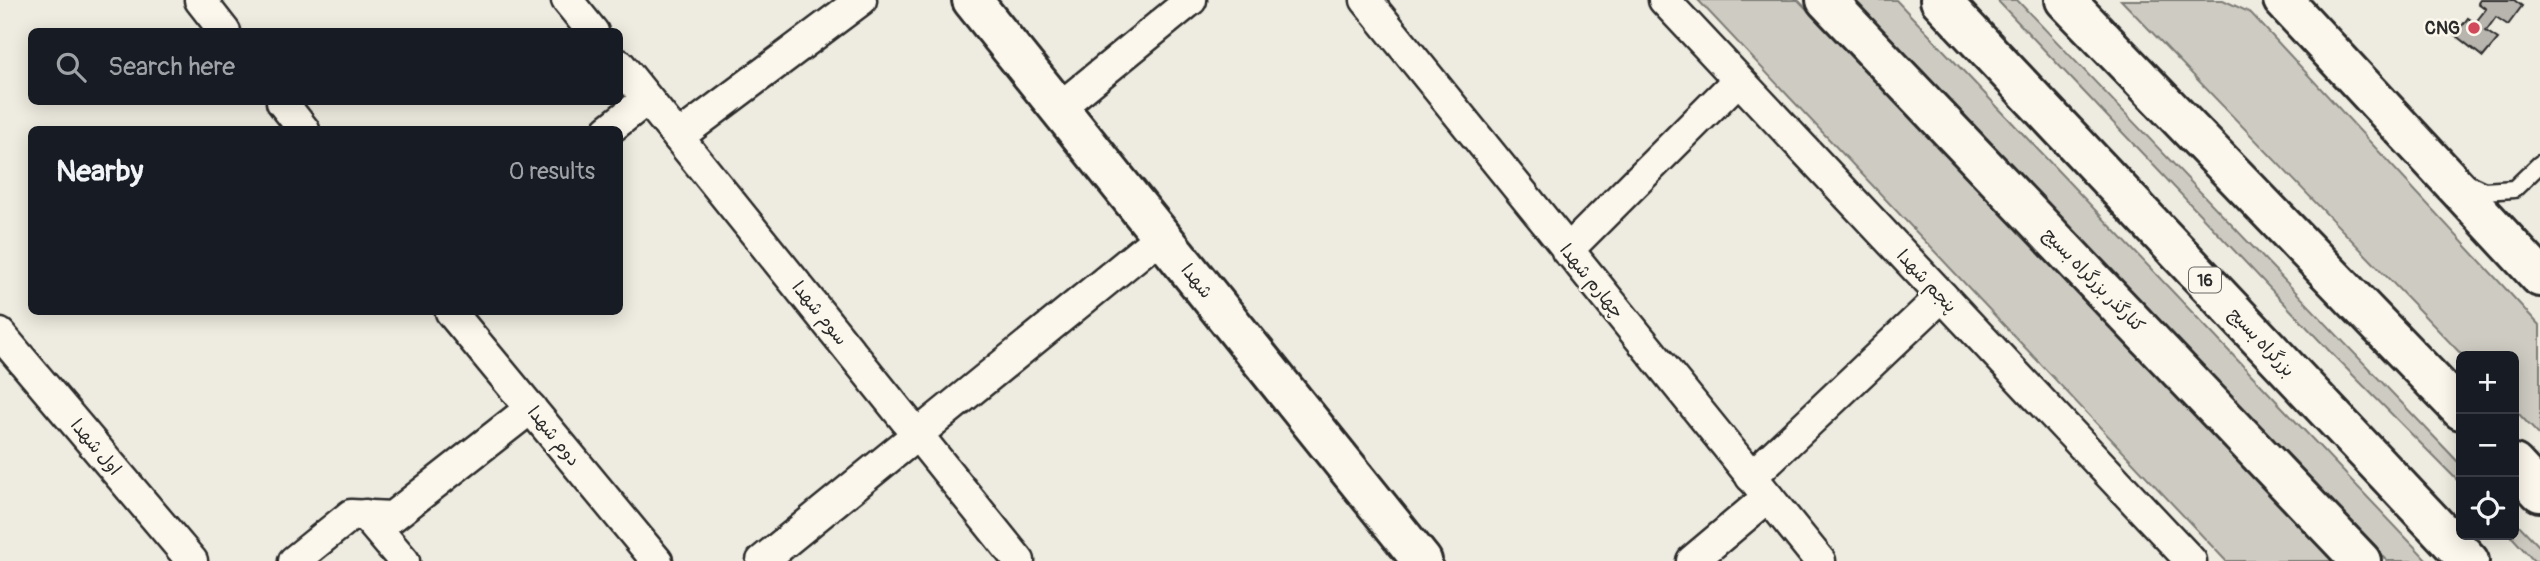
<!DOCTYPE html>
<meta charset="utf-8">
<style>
:root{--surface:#171b24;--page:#20242c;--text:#f1f3f6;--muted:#9ea1a6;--line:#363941}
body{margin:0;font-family:Pangolin,"Playpen Sans Arabic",sans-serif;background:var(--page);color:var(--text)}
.controls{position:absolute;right:21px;bottom:21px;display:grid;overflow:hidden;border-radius:10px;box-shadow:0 4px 18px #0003}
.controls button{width:63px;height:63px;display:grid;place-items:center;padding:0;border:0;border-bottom:2px solid var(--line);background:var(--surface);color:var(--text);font:35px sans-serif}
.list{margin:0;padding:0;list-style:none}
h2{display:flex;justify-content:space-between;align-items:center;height:91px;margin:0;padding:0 28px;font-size:30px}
h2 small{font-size:23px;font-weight:400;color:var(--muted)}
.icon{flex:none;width:38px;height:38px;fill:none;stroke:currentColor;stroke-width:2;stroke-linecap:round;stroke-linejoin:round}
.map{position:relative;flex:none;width:2540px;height:561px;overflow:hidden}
.search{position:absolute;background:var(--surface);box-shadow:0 4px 18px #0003;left:28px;top:28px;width:595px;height:77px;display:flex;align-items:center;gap:18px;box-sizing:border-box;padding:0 24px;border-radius:10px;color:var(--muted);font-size:26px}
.panel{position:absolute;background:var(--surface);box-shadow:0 4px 18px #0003;left:28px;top:126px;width:595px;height:189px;border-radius:10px}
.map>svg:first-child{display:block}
.green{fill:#cecbc2;stroke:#7c7b76;stroke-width:2}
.building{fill:#b8b5ae;stroke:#2b2b2b;stroke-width:2}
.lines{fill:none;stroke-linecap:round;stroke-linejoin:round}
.service-casing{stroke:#2b2b2b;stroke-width:21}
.minor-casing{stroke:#2b2b2b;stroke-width:35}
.tertiary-casing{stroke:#2b2b2b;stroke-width:44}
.trunk-casing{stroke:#2b2b2b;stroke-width:44}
.service{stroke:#fbf7ec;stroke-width:16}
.minor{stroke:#fbf7ec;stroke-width:30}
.tertiary{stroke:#fbf7ec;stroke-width:38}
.trunk{stroke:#fbf7ec;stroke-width:38}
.poi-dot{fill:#d1495b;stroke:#fbf7ec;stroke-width:2.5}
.labels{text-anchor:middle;stroke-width:5;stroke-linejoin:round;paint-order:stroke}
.shield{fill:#fbf7ec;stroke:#696865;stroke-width:2}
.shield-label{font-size:16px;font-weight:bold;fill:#2b2b2b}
.poi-label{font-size:18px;font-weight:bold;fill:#2b2b2b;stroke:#fbf7ec;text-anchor:end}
.street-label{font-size:18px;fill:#2b2b2b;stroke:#fbf7ec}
</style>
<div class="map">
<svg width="2540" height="561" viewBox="0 0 2540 561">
<rect width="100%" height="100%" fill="#eeebe0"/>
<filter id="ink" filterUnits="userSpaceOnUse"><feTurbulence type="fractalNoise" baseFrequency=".0143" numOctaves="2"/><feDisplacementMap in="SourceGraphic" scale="14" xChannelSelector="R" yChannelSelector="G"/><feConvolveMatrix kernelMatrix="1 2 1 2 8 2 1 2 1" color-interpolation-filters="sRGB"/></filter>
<g filter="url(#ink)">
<g class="green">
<polygon points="1698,0 1798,0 2333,561 2226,561"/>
<polygon points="1853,0 1896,0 2428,561 2387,561"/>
<polygon points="1997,0 2017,0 2461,465 2461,484 2336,358"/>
<polygon points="2121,0 2223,0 2251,13 2540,326 2540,436 2514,409 2514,356 2463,356"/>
<polygon points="2514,520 2540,547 2540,561 2534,561 2510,535 2514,535"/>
</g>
<polygon class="building" points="2480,0 2514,0 2522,6 2508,25 2496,17 2486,31 2498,39 2483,57 2455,35 2468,18 2475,23 2486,9 2478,3"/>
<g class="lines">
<defs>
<polyline id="service" points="2467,183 2484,191 2514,189 2540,164"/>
<g id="minor">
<polyline points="200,0 225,32"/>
<polyline points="567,0 593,32"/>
<polyline points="1366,0 1820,561"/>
<polyline points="1664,0 2191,561"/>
<polyline points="620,65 1019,561"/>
<polyline points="282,102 304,130"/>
<polyline points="1059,108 1191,0"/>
<polyline points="608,130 647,99"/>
<polyline points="678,137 861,0"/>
<polyline points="1567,251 1738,80"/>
<polyline points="451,312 657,561"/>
<polyline points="0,334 192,561"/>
<polyline points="1751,477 1942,296"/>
<polyline points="365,515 404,561"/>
<polyline points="294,561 351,515 392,517 531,408"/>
<polyline points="762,561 1161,236"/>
<polyline points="1692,561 1768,497"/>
</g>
<g id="tertiary">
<polyline points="972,0 1422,561"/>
<polyline points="1826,0 2361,561"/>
<polyline points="2283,0 2540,277"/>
</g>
<g id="trunk">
<polyline points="1940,0 2469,561"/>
<polyline points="2065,0 2461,410"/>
<polyline points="2514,464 2540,492"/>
</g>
</defs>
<use href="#service" class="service-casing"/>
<use href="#minor" class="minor-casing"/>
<use href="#tertiary" class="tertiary-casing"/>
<use href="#trunk" class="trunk-casing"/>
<use href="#service" class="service"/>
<use href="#minor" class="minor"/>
<use href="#tertiary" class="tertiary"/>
<use href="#trunk" class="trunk"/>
</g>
</g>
<circle class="poi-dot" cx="2474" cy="28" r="7"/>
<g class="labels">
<rect class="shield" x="2189" y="267.5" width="32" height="25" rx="5"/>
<g class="shield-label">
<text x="2205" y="286">16</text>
</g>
<g class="poi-label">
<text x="2460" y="34">CNG</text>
</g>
<g class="street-label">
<text transform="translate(2094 280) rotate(46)" y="6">کنارگذر بزرگراه بسیج</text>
<text transform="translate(1197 281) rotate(51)" y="6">شهدا</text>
<text transform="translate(1592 281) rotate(51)" y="6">چهارم شهدا</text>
<text transform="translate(1927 281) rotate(47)" y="6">پنجم شهدا</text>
<text transform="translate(820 313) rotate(51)" y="6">سوم شهدا</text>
<text transform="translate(2262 342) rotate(47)" y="6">بزرگراه بسیج</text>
<text transform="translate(554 436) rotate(51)" y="6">دوم شهدا</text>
<text transform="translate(96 447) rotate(50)" y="6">اول شهدا</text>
</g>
</g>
</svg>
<div class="controls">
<button>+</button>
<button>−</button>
<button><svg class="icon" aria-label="locate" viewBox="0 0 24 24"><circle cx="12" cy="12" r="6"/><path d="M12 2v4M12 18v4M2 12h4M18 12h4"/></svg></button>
</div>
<div class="search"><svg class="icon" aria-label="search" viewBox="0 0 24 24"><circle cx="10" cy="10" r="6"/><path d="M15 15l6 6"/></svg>Search here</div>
<section class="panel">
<h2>Nearby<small>0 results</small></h2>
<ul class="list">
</ul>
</section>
</div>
